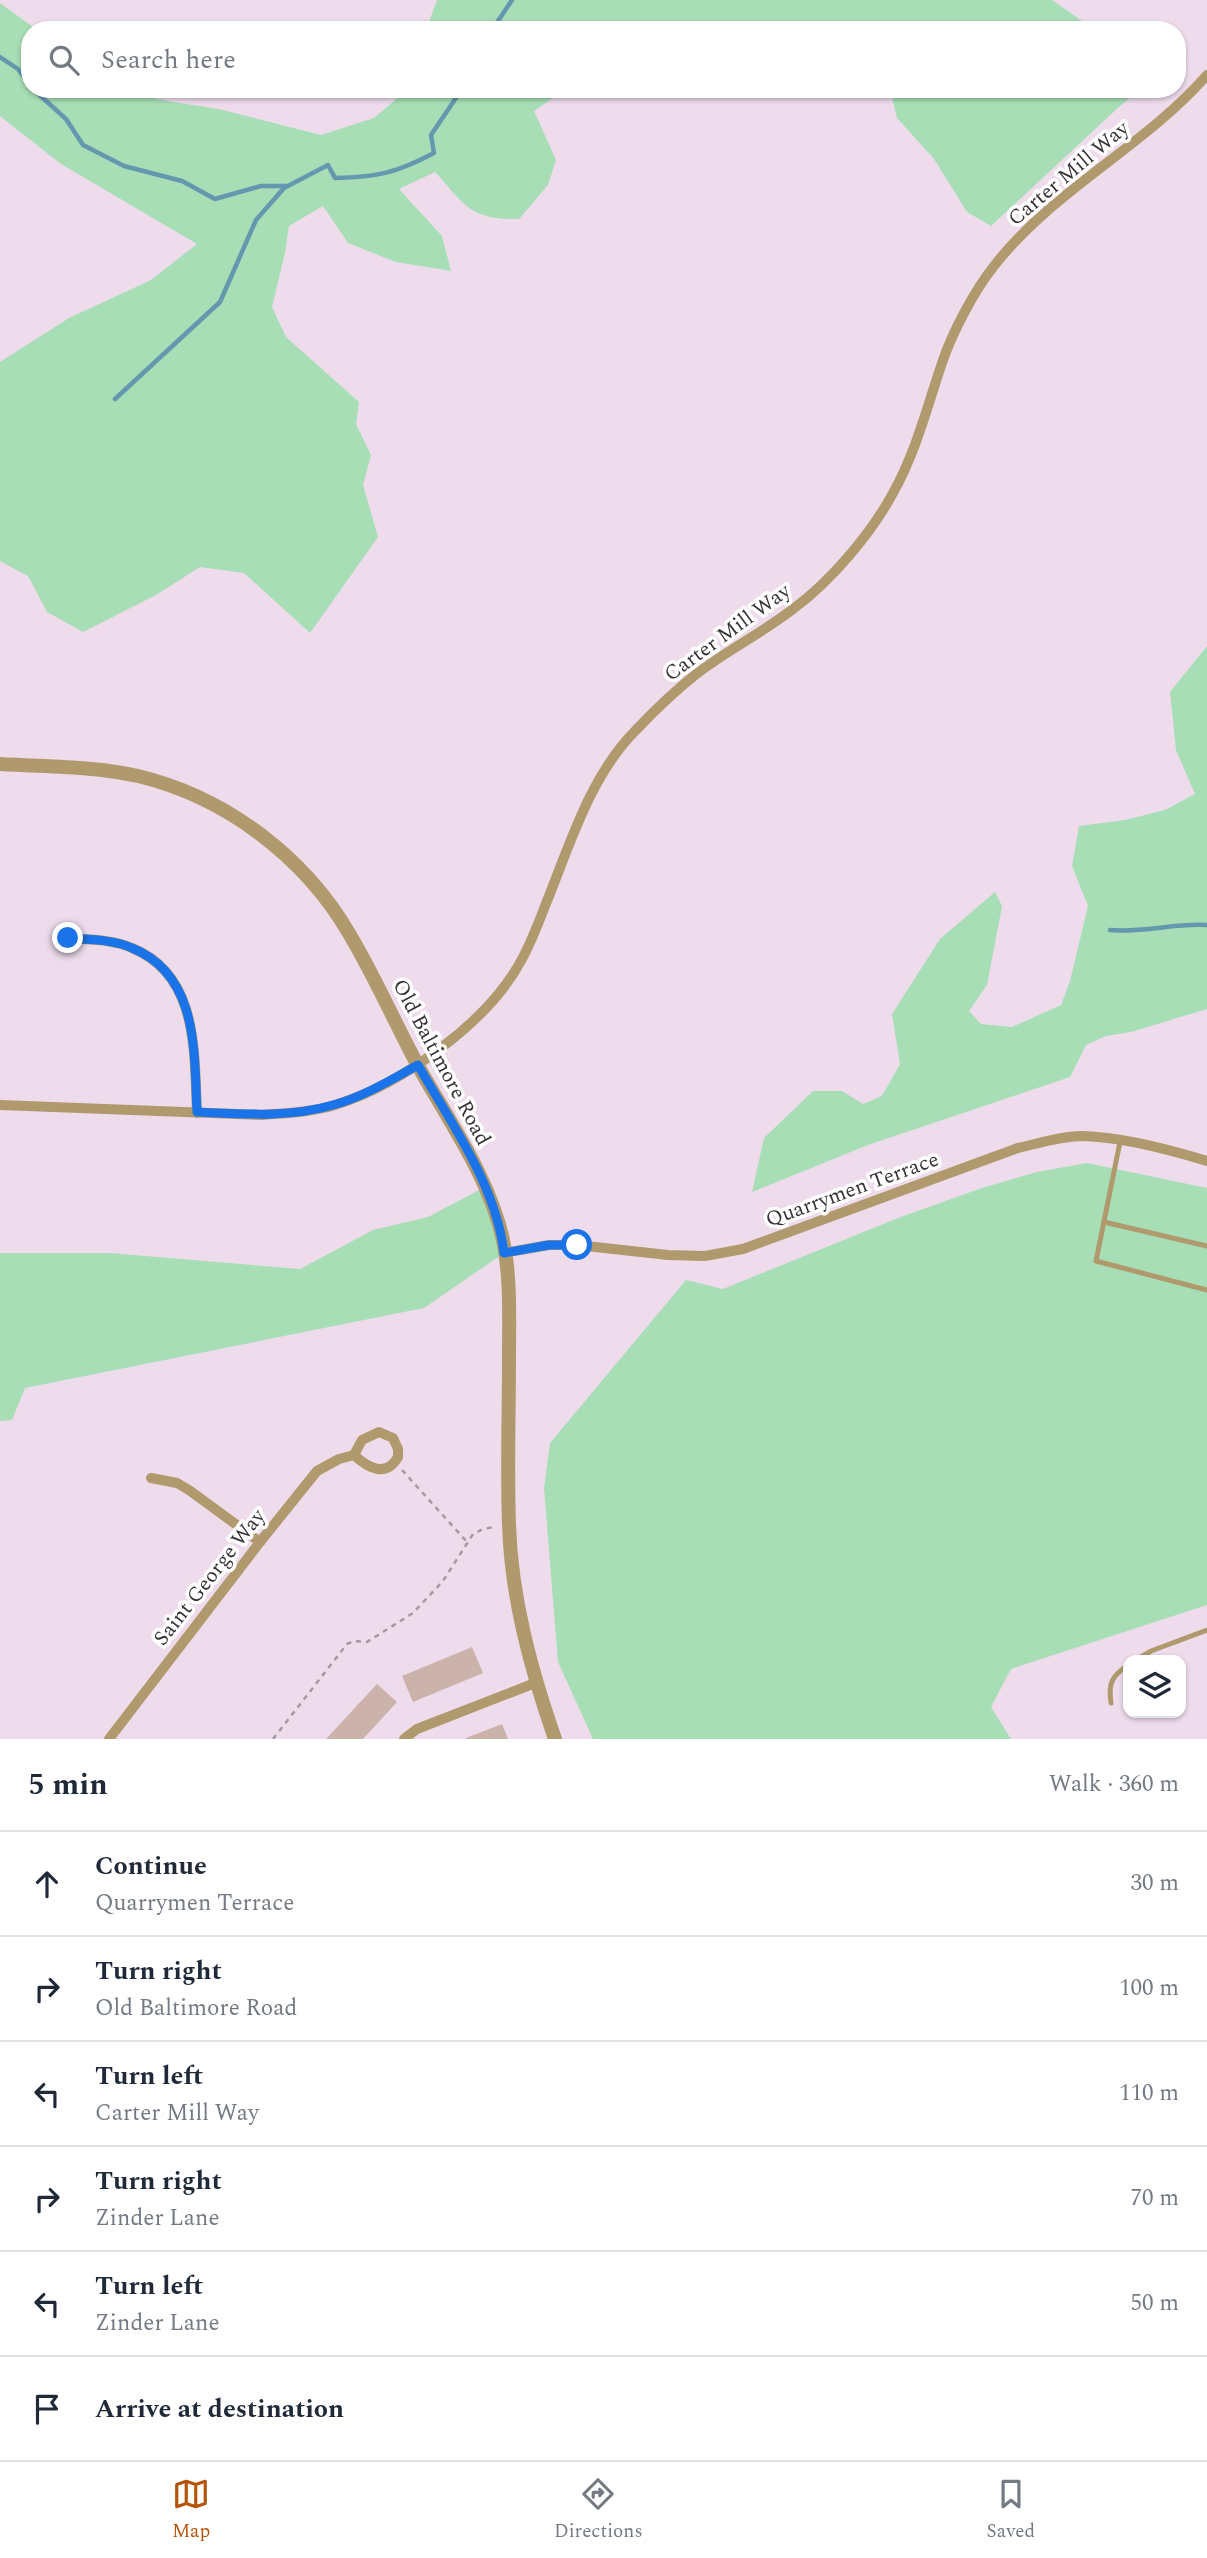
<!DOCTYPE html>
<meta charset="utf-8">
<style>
:root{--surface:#fff;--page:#f6f6f7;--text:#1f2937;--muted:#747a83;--line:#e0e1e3;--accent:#b45309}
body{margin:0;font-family:Spectral,serif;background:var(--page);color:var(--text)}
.controls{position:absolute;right:21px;bottom:21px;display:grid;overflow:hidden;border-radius:14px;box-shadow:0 2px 5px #0004}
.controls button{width:63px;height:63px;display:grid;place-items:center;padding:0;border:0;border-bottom:2px solid var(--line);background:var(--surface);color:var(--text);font:35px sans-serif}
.stop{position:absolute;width:21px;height:21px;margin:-16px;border:5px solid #1a73e8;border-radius:50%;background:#fff}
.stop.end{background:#1a73e8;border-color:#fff;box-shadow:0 2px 7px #0008}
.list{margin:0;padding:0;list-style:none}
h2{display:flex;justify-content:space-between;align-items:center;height:91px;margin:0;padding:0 28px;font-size:30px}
h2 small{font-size:23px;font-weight:400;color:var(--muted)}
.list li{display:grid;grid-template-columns:46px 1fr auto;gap:21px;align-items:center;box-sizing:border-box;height:105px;padding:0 28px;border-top:2px solid var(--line)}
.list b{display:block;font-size:26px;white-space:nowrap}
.list p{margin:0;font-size:23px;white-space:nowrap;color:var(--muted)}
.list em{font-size:23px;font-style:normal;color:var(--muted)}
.icon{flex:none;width:38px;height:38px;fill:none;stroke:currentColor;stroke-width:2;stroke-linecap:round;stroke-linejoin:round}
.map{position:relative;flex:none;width:1207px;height:1739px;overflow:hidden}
.search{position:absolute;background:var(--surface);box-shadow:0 2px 5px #0004;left:21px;right:21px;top:21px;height:77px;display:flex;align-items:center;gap:18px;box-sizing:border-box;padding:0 24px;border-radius:28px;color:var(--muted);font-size:26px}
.sheet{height:721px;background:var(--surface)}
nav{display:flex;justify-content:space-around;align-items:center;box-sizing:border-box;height:98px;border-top:2px solid var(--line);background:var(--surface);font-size:19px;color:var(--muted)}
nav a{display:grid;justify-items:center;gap:4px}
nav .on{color:var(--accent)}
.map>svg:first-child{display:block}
.green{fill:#a7deb5}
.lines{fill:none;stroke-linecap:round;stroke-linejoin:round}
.stream{stroke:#6398af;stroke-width:4.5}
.building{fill:#cbb2ab}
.path{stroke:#a698a5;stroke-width:2.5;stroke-dasharray:5 5;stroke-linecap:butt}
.service{stroke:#b09a6d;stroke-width:5}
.minor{stroke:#b09a6d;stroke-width:10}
.tertiary{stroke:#b09a6d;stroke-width:14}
.route{stroke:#1a73e8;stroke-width:9}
.labels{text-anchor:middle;stroke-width:7;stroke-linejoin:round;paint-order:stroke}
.street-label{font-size:21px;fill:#393238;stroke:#fff}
</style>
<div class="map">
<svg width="1207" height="1739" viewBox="0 0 1207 1739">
<rect width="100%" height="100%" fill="#eedced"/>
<g class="green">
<polygon points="437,0 1052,0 1095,30 426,30"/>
<path d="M0,3L37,30H30V89H113L167,101L219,109L321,135L374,118L402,94L404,89H566L534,111L556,160L548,185L519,219C470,220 465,205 435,172L399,189L442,236L451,271L396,262L348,243L323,206L289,226L285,253L272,307L286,337L359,402L356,424L371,455L363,485L378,537L310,633L244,573L200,567L156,595L83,632L47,612L28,576L0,561V362L69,318L151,280L197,244L61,164L0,116Z"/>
<polygon points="890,89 1141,89 1120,106 991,226 967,212 934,159 897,118"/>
<polygon points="1207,646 1207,1009 1131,1032 1106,1036 1086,1045 1070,1077 868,1145 752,1192 764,1138 813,1091 842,1091 863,1104 882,1096 900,1064 892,1014 940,939 995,892 1002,906 987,985 969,1011 981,1024 1012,1027 1061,1005 1070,981 1088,906 1072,866 1079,826 1125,820 1165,810 1195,794 1176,750 1170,692"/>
<polygon points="1087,1163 1207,1188 1207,1605 1011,1669 991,1707 1011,1739 593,1739 558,1662 544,1488 550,1443 686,1280 723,1289 898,1218 982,1188 1037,1172"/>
<polygon points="485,1187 504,1253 424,1308 25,1388 12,1420 0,1421 0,1253 110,1253 300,1269 373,1230 428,1217"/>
</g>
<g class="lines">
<g class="stream">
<polyline points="492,30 512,0"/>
<polyline points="0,57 18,69 30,85"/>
<polyline points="33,89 66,119 83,145 124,166 182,181 215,199 261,186 287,186"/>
<path d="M115,399L220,302L256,220L284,188L328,165L335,178C378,177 396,173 434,153L431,135L462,89"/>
<path d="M1110,930C1143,933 1174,923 1207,925"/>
</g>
</g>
<g class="building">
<polygon points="472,1647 483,1673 413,1702 402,1676"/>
<polygon points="377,1684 397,1702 363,1739 326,1739"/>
<polygon points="502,1724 508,1739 466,1739 466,1738"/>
</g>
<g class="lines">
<g class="path">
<polyline points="402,1470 468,1543"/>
<polyline points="273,1739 347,1644 354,1641 367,1642 413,1613 443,1581 473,1534 483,1529 495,1527"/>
</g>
<g class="service">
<polyline points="1120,1142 1096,1261 1207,1290"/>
<polyline points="1104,1222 1207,1246"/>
<polyline points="1136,1660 1151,1651 1207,1630"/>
<path d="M1111,1703C1108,1683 1112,1676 1128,1665"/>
</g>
<g class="minor">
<path d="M68,938C89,940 112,939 132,948C199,975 194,1053 197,1113"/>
<path d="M0,1105L262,1115C286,1113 312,1112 335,1105C402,1084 489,1022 522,959C534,937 542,913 551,891C573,835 593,773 636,730C654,711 675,691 695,675C726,651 762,633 793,609C830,582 871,534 893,493C916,452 927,407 942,363C952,333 974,291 994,266C1053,190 1144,147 1207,75"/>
<path d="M504,1253L549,1245H577L668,1255L705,1256L743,1249L1018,1148C1040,1143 1061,1136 1083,1136C1121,1137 1171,1150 1207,1161"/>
<path d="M379,1432L393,1438L398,1449V1457C386,1478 368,1468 354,1455L362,1440Z"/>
<polyline points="151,1478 177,1483 189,1490 260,1542"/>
<polyline points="109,1739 260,1542 317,1471 339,1459 354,1455"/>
<polyline points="404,1739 417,1729 535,1683"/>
</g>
<path class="tertiary" d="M0,764C46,767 94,766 138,776C226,797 305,857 350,935C375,977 394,1021 417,1064C448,1120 489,1176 503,1240C511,1278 509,1320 509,1359C509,1414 507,1469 509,1524C511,1597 531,1670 555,1739"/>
</g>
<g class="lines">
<path class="route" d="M68,938C89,940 112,939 132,948C199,975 194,1053 197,1112C242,1114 289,1118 333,1105C363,1097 391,1080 418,1065C451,1123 496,1185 504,1253L549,1245H577"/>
</g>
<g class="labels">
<g class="street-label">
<text transform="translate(1068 173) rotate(-40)" y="7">Carter Mill Way</text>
<text transform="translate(727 632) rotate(-36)" y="7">Carter Mill Way</text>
<text transform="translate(442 1062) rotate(62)" y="7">Old Baltimore Road</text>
<text transform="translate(852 1189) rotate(-20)" y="7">Quarrymen Terrace</text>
<text transform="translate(209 1577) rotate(-52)" y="7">Saint George Way</text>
</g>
</g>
</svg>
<div class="controls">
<button><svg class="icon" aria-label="layers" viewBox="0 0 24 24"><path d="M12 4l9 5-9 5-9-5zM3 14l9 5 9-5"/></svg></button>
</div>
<div class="stop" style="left:577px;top:1245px"></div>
<div class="stop end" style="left:68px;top:938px"></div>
<div class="search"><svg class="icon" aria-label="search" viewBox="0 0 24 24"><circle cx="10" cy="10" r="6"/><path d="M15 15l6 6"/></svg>Search here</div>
</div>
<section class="sheet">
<h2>5 min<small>Walk · 360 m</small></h2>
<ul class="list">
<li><svg class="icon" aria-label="ahead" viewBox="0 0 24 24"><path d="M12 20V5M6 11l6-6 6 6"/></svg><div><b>Continue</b><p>Quarrymen Terrace</p></div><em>30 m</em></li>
<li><svg class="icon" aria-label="right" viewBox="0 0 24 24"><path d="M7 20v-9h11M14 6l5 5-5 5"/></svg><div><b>Turn right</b><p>Old Baltimore Road</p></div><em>100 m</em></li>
<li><svg class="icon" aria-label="left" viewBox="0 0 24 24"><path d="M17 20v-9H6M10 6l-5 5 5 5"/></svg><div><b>Turn left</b><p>Carter Mill Way</p></div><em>110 m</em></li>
<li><svg class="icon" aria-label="right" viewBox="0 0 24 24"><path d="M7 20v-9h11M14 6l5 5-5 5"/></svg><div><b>Turn right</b><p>Zinder Lane</p></div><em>70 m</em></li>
<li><svg class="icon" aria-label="left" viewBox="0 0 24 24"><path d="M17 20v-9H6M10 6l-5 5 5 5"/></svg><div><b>Turn left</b><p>Zinder Lane</p></div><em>50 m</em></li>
<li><svg class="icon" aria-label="arrive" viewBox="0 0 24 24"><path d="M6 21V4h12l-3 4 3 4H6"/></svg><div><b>Arrive at destination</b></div></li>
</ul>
</section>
<nav>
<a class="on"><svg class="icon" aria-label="map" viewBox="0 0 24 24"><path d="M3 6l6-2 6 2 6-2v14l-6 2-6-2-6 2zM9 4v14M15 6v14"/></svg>Map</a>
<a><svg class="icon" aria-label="directions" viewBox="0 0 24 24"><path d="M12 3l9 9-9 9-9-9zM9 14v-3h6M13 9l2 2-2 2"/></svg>Directions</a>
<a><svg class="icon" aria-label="saved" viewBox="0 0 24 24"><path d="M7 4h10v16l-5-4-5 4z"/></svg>Saved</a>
</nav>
